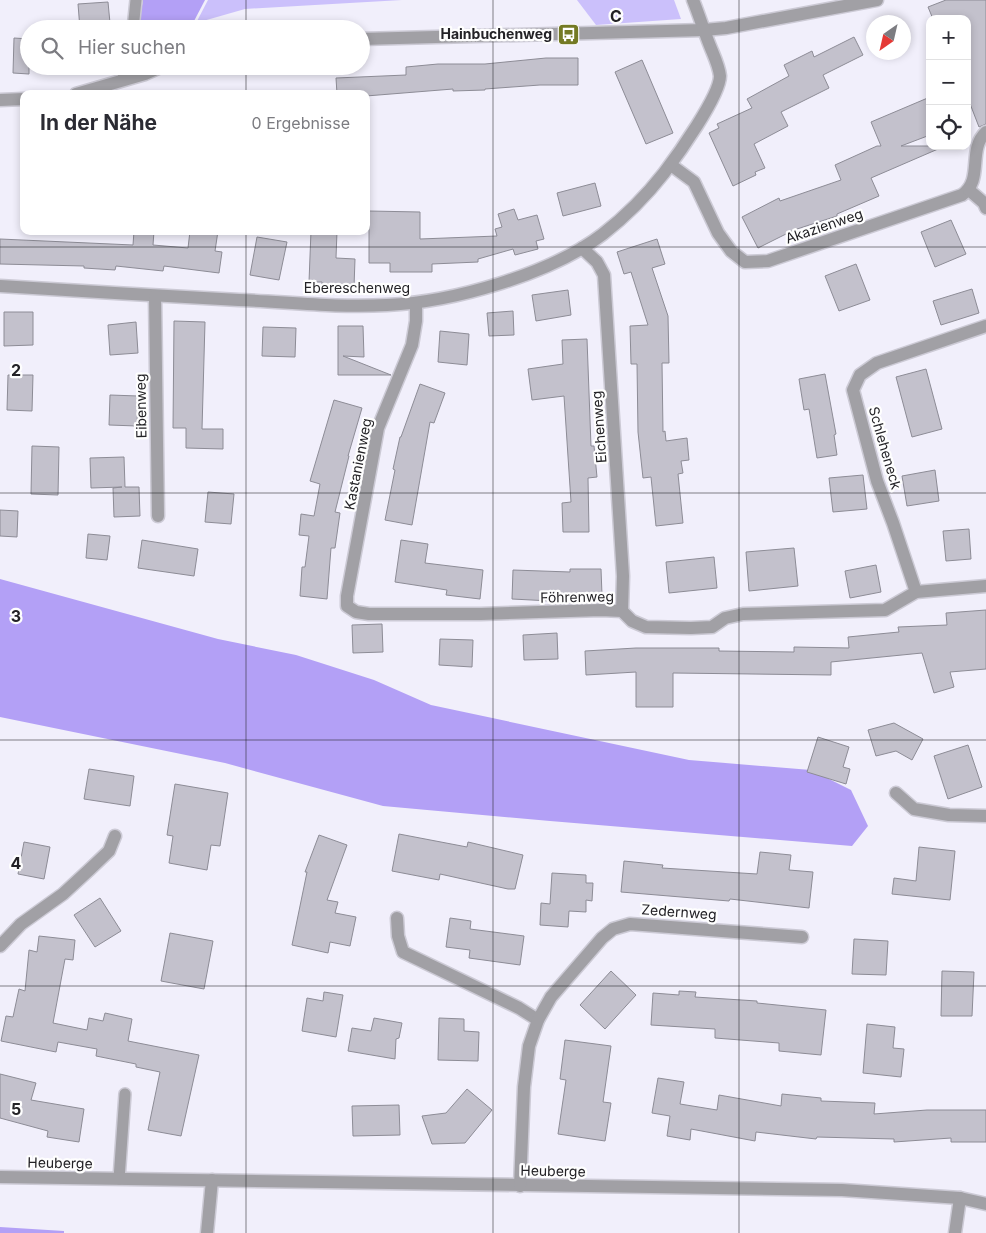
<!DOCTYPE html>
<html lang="de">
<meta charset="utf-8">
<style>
:root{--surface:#fff;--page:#f7f7f7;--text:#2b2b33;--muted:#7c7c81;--line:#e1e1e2}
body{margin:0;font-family:Inter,sans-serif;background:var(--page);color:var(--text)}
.controls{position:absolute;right:15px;top:15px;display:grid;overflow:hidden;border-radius:10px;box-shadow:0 2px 8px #0003}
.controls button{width:45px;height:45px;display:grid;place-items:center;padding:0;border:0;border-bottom:1px solid var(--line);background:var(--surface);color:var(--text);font:25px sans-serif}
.compass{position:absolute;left:866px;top:15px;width:45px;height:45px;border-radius:50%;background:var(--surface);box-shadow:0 2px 8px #0003;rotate:214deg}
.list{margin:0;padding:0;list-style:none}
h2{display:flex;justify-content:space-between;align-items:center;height:65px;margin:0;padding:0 20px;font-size:21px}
h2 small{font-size:16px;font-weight:400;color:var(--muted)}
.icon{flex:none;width:28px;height:28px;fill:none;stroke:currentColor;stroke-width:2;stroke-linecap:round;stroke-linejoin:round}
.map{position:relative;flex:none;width:986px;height:1233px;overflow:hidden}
.search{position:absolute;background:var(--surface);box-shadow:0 2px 8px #0003;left:20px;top:20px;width:350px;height:55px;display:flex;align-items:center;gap:12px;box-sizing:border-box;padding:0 18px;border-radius:28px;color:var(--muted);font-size:19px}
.panel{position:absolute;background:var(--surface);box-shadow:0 2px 8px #0003;left:20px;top:90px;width:350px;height:145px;border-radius:10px}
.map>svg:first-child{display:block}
.green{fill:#cbc0fb}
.forest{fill:#b3a0f6}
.building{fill:#c3c1cc;stroke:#8d8c96}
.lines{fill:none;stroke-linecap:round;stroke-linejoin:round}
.service-casing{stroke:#cccad5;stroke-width:14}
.minor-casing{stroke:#cccad5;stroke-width:15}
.service{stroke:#a1a0a5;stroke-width:11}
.minor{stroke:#a1a0a5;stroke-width:12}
.grid{fill:none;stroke:#232226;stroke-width:1;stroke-opacity:0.55}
.labels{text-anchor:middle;stroke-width:4.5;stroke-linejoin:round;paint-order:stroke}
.poi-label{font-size:14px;font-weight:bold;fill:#232226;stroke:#fefefe;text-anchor:end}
.street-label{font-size:14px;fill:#232226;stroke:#fefefe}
.grid-label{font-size:16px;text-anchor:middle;font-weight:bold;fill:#232226;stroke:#fefefe;stroke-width:4.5;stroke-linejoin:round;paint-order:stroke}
</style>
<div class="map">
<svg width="986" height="1233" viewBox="0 0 986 1233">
<rect width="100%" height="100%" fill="#f1effb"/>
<g class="green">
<polygon points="208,0 437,0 402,0 245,9 196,23"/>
<polygon points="577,0 674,0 681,19 596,25"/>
</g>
<g class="forest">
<polygon points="143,0 205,0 193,23 165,29 138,29"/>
<polygon points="0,579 218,639 296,655 374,680 431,705 689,760 811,770 851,790 868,826 852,846 550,821 383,806 225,763 0,717"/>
<polygon points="0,1227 64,1231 64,1233 0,1233"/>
</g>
<g class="building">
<polygon points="946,0 986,0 986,124 979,127 967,96 967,19 933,19 928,7"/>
<polygon points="108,2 110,23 98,24 99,29 80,29 78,4"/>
<polygon points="854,37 863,55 823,75 829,88 781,112 788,126 754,144 765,168 755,172 756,175 733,186 709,133 719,128 717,124 752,108 747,99 789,76 784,65 812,51 814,57"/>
<polygon points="14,38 29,39 29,74 13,73"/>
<polygon points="546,58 578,58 578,85 540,85 485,89 485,90 453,91 453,89 366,96 366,94 337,94 336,78 406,75 406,67 438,64 485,64"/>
<polygon points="642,60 673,133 646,144 615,72"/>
<polygon points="930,97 930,135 901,146 945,146 871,178 879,196 837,214 837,216 794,230 758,248 742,217 779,198 780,201 841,180 835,165 877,146 881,146 871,122"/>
<polygon points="595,183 601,206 563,216 557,193"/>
<polygon points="514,209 518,220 537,215 544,239 536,241 538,249 515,255 513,249 478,259 478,262 432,264 432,272 390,272 390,263 369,263 369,211 420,212 420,239 497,236 495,229 502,227 498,214"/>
<polygon points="951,220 966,254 935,267 921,232"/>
<polygon points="134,231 154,231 153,245 188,248 190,231 218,231 215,251 222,252 219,273 164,266 163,271 116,266 115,270 84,268 84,266 0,264 0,239 133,245"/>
<polygon points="311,231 337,231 336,258 355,259 354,287 322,286 322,282 309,282"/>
<polygon points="257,237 287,242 279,280 250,275"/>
<polygon points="657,239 665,264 652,268 668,316 669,363 662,363 663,432 665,431 666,441 687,438 689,460 681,461 683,473 678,474 683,523 656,526 651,477 643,478 638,432 637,364 631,364 630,326 648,325 631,272 624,274 617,252"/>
<polygon points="856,264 870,300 839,311 825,276"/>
<polygon points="972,289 979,313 941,325 933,301"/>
<polygon points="568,290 571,315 536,321 532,295"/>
<polygon points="513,311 514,335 489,336 487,313"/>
<polygon points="4,312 33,312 33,345 4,346"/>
<polygon points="174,321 205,322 202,429 223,429 223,449 186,448 186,428 173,428"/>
<polygon points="136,322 138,353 110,355 108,325"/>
<polygon points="338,326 363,326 364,357 343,356 391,375 338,375"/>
<polygon points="263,327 296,328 295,357 262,356"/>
<polygon points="440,331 469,334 467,365 438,362"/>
<polygon points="587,339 591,446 594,446 597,477 588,478 589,532 563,532 562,503 571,502 564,396 532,400 528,369 563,364 562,340"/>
<polygon points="926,369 942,429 912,437 896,377"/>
<polygon points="825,374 836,434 834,435 837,455 817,458 809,409 804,410 799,379"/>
<polygon points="8,375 33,375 32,411 7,410"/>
<polygon points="420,384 445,393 434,423 430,422 412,525 385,520 395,470 393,469 400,437 401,437"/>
<polygon points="110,395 138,396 137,426 109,425"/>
<polygon points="334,400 362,408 348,456 349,456 335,512 340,513 335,548 331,548 327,599 300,596 302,567 305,567 309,536 299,535 301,514 314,516 320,484 310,481"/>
<polygon points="32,446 59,447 58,495 31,494"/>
<polygon points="124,457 125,487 139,487 140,516 114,517 113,488 122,487 91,488 90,458"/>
<polygon points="935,470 939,501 907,506 902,476"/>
<polygon points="863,475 867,509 833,512 829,478"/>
<polygon points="208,492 234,494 231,524 205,522"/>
<polygon points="0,510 18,511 17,537 0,536"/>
<polygon points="969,529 971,559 946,561 943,531"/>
<polygon points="88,534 110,536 107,560 86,558"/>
<polygon points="142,540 198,549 194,576 138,568"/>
<polygon points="401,540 428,544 425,563 483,570 480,599 446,595 447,590 395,582"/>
<polygon points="794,548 798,586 749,591 746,552"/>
<polygon points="714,557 717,588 669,593 666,562"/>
<polygon points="876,565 881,592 850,598 845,571"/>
<polygon points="570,569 601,569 602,595 551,596 551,601 512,599 513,570 570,572"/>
<polygon points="986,610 986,669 950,672 954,687 934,693 922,653 831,662 831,675 673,673 673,707 636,707 636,672 586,675 585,651 636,648 719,648 719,651 794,652 794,647 849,648 848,637 899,632 898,627 947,625 946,613"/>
<polygon points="382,624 383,652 353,653 352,625"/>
<polygon points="557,633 558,659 524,660 523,635"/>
<polygon points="440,639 473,640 472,667 439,665"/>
<polygon points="894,723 923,739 912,760 896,751 876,756 868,730"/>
<polygon points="818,737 849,747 843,767 850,769 846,784 807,772"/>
<polygon points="968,745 982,787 948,799 934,756"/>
<polygon points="89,769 134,776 130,806 84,799"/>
<polygon points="175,784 228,793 220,846 211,845 207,870 169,863 173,836 167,835"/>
<polygon points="399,834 467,847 468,842 523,855 515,889 508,889 440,874 439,880 392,871"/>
<polygon points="319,835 347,845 327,900 338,902 335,913 356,917 350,946 330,942 328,953 292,945 307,872 305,872"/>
<polygon points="24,842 50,847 44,879 18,874"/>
<polygon points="919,847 955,851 950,900 892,894 894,878 916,881"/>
<polygon points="760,852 791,855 789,870 813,872 809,908 730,899 729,901 621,892 624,861 663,865 662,868 757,874"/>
<polygon points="552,873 586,875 586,883 593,883 592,901 586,900 586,912 569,911 568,927 540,925 541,903 550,904"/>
<polygon points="100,898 121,931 95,947 74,915"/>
<polygon points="450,918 471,921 470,929 524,936 520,965 469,958 470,950 446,947"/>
<polygon points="170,933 213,941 204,989 161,981"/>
<polygon points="39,936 75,940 73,960 65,959 53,1023 87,1030 89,1018 103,1021 105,1013 132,1019 128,1041 199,1055 181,1136 148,1130 160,1072 136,1067 136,1064 96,1056 97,1049 58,1042 56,1052 1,1041 6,1016 13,1017 19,989 25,991 29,950 37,952"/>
<polygon points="854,939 888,941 886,975 852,974"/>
<polygon points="611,971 636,995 605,1029 580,1005"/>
<polygon points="942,971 974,972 972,1016 941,1016"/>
<polygon points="679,991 696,992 695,997 757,1001 757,1003 826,1010 821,1055 779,1051 779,1043 715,1038 715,1029 651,1025 653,993 679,995"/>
<polygon points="324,992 343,995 336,1037 302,1031 307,998 323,1001"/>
<polygon points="374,1018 402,1023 399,1038 396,1039 395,1059 348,1051 352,1028 371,1031"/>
<polygon points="439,1018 464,1019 464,1031 479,1032 478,1061 438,1060"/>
<polygon points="867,1024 895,1027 893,1048 904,1049 901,1077 863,1073"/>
<polygon points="565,1040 611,1046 603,1102 611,1103 605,1141 558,1134 566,1080 560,1079"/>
<polygon points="0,1074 36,1083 31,1100 84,1109 79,1142 47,1137 48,1131 0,1118"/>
<polygon points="658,1078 684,1082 680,1104 717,1110 719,1095 781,1106 782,1094 821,1098 821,1101 875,1103 874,1114 927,1110 986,1110 986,1142 951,1142 951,1138 894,1142 894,1139 817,1137 816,1139 756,1132 755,1141 691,1129 690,1140 667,1136 670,1116 652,1113"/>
<polygon points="467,1089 492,1110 465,1143 432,1144 422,1116 446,1113"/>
<polygon points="399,1105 400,1135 353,1136 352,1106"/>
</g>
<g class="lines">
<defs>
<g id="service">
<polyline points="133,29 136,0"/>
<polyline points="123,80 125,66"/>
<polyline points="119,1179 125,1094"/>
</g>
<g id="minor">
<polyline points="361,39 704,30 726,28 877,0"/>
<polyline points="76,94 145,74 163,66"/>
<polyline points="0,100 24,99"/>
<path d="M671,165L694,182L718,233L731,251L745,262L768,261L962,195C984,180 967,150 986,132"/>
<polyline points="969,190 984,203 986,208"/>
<polyline points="582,248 597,262 604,275 623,576 622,611"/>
<path d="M0,286C80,291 159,296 239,300C288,302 338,308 387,305C453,302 551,274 603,234C626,216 646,196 664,173C677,156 720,96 720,76C719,66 714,56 710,46C704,31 699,15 693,0"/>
<polyline points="155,296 158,516"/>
<polyline points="416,303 416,321 412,345 378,428 347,596 347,606 356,612 369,614 481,614 601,610 622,611 632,621 646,627 691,628 712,627 725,618 743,614 885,610 916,592 986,586"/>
<polyline points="916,592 893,523 877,481 853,390 860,375 877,363 986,326"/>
<polyline points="896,793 914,809 949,815 986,816"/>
<polyline points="397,918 398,936 403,952 519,1008 538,1020"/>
<polyline points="0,946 21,924 63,894 89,870 109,851 115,836"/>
<polyline points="0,1177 842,1190 960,1198 986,1204"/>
<polyline points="520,1186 524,1087 529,1046 538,1020 551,997 602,938 613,929 630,924 802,937"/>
<polyline points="207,1233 212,1180"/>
<polyline points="955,1233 960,1198"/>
</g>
</defs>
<use href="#service" class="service-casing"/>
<use href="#minor" class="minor-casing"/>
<use href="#service" class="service"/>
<use href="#minor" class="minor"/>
</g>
<path class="grid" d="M246,0V29M493,0V1233M739,0V1233M246,66V94M246,231V1233M0,247H986M0,493H986M0,740H986M0,986H986"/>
<defs>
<symbol id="bus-square" viewBox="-11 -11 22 22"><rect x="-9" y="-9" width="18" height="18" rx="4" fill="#747a24" stroke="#fefefe"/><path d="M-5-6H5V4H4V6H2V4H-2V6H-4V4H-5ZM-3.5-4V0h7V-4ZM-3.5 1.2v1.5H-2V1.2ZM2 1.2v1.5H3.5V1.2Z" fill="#fff"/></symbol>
</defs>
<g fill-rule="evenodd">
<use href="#bus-square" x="556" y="22" width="25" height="25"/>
</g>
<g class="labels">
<g class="poi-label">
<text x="552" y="39">Hainbuchenweg</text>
</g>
<g class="street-label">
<text transform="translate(824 226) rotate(-19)" y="5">Akazienweg</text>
<text x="357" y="293">Ebereschenweg</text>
<text transform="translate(141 406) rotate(-91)" y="5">Eibenweg</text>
<text transform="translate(599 427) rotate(-94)" y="5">Eichenweg</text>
<text transform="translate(885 448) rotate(74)" y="5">Schleheneck</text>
<text transform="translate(358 464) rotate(-79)" y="5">Kastanienweg</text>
<text transform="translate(577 597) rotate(-1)" y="5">Föhrenweg</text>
<text transform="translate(679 912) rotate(4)" y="5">Zedernweg</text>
<text transform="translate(60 1163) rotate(1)" y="5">Heuberge</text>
<text transform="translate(553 1171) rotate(1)" y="5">Heuberge</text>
</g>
</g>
<g class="grid-label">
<text x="616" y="22">C</text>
<text x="16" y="376">2</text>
<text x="16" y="622">3</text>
<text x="16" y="869">4</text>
<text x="16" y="1115">5</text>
</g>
</svg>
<div class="controls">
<button>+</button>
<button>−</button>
<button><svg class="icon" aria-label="locate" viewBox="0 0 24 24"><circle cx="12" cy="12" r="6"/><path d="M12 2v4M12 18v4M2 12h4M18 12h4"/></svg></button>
</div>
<svg class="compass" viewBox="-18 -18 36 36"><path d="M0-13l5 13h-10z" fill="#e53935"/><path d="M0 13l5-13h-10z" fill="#7c7c81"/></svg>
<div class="search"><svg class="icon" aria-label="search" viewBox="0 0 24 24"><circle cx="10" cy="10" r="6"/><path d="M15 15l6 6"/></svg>Hier suchen</div>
<section class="panel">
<h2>In der Nähe<small>0 Ergebnisse</small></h2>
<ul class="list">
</ul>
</section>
</div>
